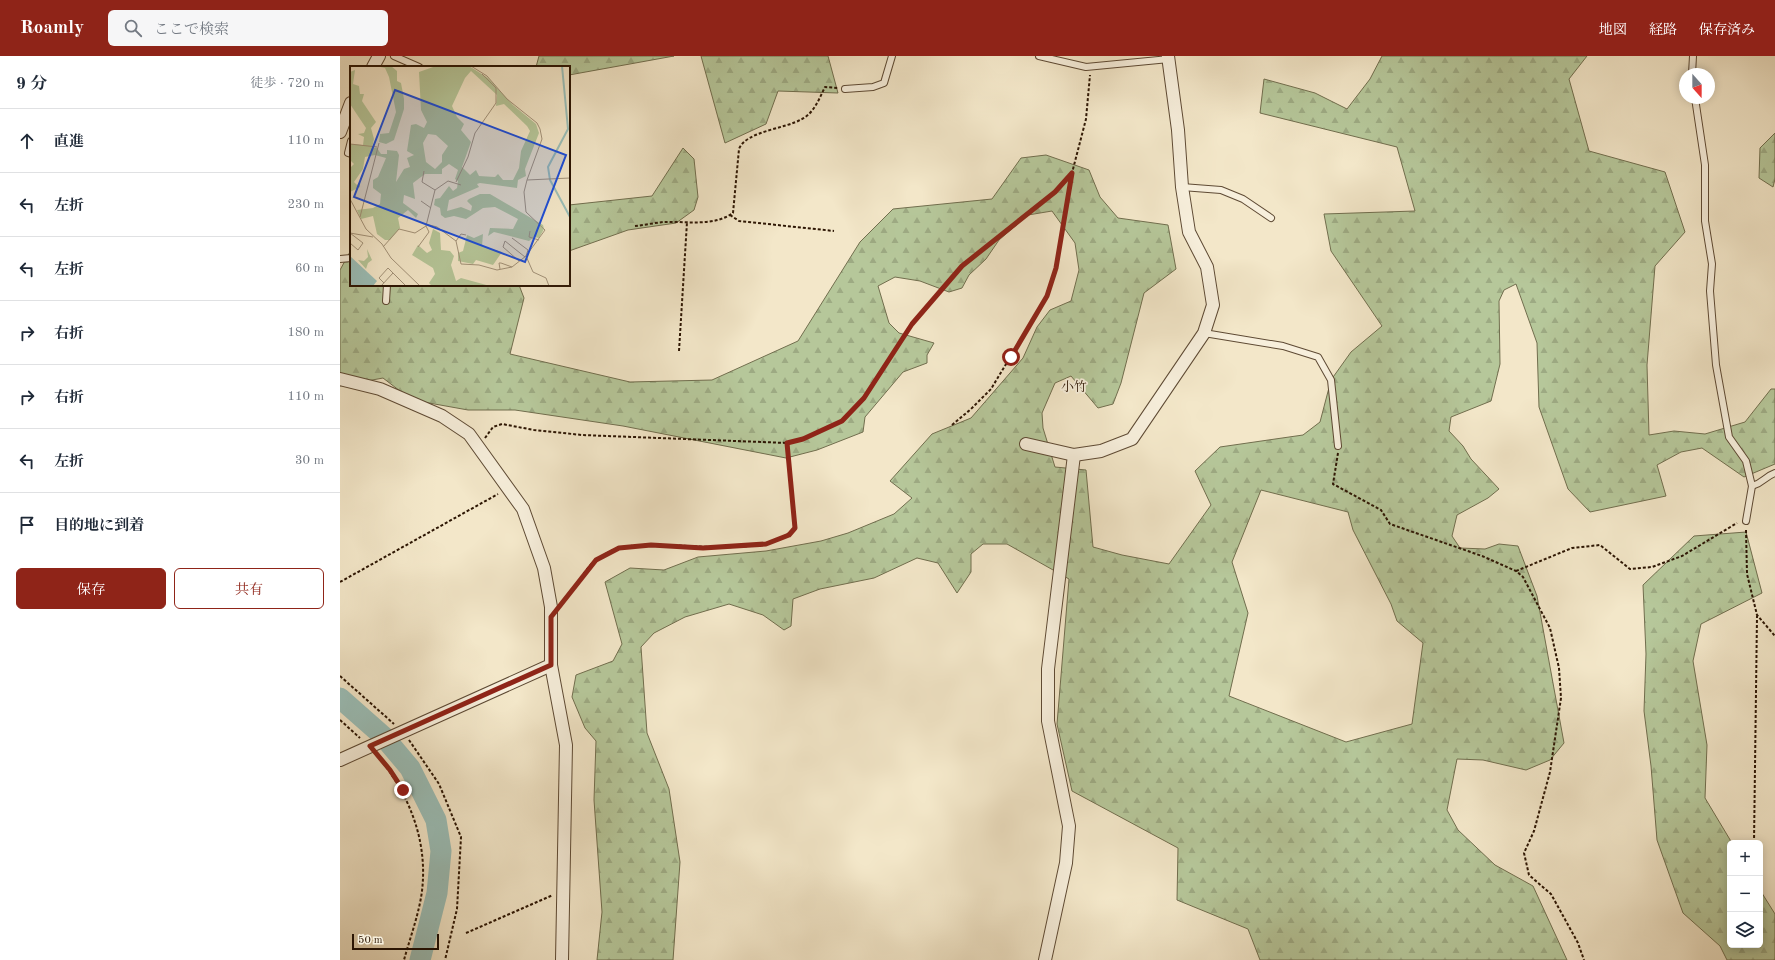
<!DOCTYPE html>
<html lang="ja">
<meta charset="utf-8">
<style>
:root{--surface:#fff;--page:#f6f6f7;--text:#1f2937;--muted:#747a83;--line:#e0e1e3;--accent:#8f2418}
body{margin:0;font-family:"Old Standard TT","Noto Serif JP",serif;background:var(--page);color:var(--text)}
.controls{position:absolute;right:12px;bottom:12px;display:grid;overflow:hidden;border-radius:6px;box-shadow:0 2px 10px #0003}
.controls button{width:36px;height:36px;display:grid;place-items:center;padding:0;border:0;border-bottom:1px solid var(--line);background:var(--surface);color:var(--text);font:20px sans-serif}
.compass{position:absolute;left:1339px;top:12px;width:36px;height:36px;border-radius:50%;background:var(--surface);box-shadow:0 2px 10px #0003;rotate:159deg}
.scale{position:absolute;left:12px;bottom:10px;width:87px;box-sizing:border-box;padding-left:4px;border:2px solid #2c1503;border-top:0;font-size:11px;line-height:14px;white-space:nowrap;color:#2c1503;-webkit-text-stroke:3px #f7efdc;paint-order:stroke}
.stop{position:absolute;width:12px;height:12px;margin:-9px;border:3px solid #8f2418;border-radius:50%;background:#fff}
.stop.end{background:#8f2418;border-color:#fff;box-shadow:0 1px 4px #0008}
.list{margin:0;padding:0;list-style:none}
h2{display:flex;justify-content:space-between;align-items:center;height:52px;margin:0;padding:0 16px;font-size:17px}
h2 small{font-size:13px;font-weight:400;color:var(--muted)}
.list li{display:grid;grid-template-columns:26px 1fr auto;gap:12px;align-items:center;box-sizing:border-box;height:64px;padding:0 16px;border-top:1px solid var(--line)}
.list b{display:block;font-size:15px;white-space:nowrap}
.list em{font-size:13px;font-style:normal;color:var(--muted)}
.actions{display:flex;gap:8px;padding:12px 16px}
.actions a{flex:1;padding:9px 0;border:1px solid var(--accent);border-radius:6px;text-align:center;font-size:14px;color:var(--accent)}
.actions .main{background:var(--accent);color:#fff}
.icon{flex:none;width:22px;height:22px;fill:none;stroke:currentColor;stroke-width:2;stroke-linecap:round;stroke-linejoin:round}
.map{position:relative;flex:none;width:1435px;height:904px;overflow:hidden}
header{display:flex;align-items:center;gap:24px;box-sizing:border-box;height:56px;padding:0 20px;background:var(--accent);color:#fff}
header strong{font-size:19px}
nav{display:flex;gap:22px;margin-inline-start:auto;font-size:14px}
.search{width:280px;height:36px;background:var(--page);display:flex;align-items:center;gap:10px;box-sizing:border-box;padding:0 14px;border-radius:6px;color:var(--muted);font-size:15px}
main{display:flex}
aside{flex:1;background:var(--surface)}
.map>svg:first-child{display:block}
.forest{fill:url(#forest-firs);stroke:#716e4e;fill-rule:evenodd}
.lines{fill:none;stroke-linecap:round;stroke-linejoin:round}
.river{stroke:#9bbfb8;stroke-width:21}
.service-casing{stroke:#5e4a34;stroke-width:8}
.minor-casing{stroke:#5e4a34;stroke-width:14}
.path{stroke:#2c1503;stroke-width:2;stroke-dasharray:3 2;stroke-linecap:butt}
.service{stroke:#f7efdc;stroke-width:6}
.minor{stroke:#f7efdc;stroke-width:12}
.route{stroke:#8f2418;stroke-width:5}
.labels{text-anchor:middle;stroke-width:3.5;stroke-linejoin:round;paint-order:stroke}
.quarter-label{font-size:13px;fill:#2c1503;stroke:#f7efdc}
.inset-river{fill:none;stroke:#9bbfb8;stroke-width:2}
.inset-road{fill:none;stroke:#a3937a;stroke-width:1}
.view{fill:#1d4ed8;fill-opacity:0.15;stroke:#1d4ed8;stroke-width:2}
.inset-edge{fill:none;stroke:#2c1503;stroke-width:2}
</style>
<header>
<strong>Roamly</strong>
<div class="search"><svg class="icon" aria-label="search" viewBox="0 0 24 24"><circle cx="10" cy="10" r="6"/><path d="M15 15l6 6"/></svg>ここで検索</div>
<nav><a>地図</a><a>経路</a><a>保存済み</a></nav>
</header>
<main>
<aside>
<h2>9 分<small>徒歩 · 720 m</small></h2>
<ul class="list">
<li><svg class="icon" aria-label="ahead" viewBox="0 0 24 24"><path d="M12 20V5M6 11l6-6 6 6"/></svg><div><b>直進</b></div><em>110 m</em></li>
<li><svg class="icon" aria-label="left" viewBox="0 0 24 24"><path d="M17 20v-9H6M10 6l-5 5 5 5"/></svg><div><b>左折</b></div><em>230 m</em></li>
<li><svg class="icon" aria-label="left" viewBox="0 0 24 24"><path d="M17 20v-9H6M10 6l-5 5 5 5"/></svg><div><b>左折</b></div><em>60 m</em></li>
<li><svg class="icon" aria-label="right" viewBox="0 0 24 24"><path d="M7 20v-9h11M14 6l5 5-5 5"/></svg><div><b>右折</b></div><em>180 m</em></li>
<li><svg class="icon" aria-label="right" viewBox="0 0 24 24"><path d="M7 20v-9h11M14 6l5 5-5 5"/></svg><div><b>右折</b></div><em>110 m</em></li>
<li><svg class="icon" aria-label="left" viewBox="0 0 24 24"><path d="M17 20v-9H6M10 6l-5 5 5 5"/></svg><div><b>左折</b></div><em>30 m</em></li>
<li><svg class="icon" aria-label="arrive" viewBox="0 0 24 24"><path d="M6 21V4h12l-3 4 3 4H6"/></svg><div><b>目的地に到着</b></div></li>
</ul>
<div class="actions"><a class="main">保存</a><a>共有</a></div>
</aside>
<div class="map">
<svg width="1435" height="904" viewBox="0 0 1435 904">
<defs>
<pattern id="forest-firs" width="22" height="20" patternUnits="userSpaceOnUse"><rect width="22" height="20" fill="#b6c79a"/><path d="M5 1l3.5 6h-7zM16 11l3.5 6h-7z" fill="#9daa83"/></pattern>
</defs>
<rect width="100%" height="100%" fill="#f3e7c9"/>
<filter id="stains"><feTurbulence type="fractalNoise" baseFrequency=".005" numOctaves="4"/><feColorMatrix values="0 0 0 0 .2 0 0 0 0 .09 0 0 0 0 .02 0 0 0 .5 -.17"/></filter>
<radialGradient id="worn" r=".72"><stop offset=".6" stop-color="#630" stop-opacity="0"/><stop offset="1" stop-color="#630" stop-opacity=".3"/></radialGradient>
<g class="forest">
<polygon points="199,0 334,0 229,19 229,11 196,11"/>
<polygon points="361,0 488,0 498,37 438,35 426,68 385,87"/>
<path d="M1042,0H1247L1229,23L1249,95L1325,116L1345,176L1315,210L1307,309L1309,379L1334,375L1365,378L1405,366L1431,333H1435V408L1404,421L1362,392L1341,396L1317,409L1326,440L1250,456L1228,433L1199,351L1197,287L1176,228L1164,234L1159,245L1160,308L1151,345L1111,361L1109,375L1123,390L1131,403L1159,433L1148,442L1117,459L1112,480L1120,492L1145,493L1159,488L1178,490L1197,540L1224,687L1210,704L1186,714L1143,704L1117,703L1107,754L1118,774L1155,809L1193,830L1227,904H920L908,873L837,844L838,792L732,735L717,668L729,523L667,488H643L631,498V516L617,537L598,507L577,502L534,522L480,533L453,543L451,570L444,574L423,559L389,548L345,561L314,577L301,591L307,677L329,733L340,806L333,904H257L262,856L254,744L256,685L245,672L232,641L236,619L273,605L282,588L265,526L290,512L324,514L358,501L426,495L481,485L508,477L554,458L572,442L550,425L592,378L631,362L683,302L697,271L710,254L731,245L739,214L735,187L712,155L688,159L659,184L646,203L629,219L622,232L609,236L580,225L555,221L538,230L549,267L559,277L594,287L587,299V307L563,316L525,361L523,376L477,394L446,402L283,370L175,354H128L78,345L60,335L43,322L0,330V214L11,194V229H179L184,242L170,298L290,326L372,324L458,285L520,186L553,153L652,143L681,102L706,99L749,114L760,141L778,162L828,169L836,213L804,237L781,327L773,348L758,352L731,320L715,327L702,357L703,372L715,411L746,414L753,491L782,499L829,508L871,449L855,415L880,391L963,379L980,366L991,324L1011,296L1042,270L991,195L984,158L1075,155L1057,91L920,57L924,23L975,37L1007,53L1030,23ZM921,434L1008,456L1013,474L1051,548L1057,565L1083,587L1072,668L1006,686L889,640L908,557L892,506Z"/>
<polygon points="1435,77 1435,123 1433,131 1419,122 1420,92"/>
<polygon points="343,92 354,103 358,141 354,154 336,167 288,174 229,195 229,149 312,140"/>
<polygon points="1406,476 1422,537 1361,568 1353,605 1367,689 1365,742 1392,787 1390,787 1390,889 1420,889 1420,834 1435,858 1435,904 1387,904 1380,890 1343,857 1317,784 1311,710 1304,655 1306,598 1303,529 1354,480"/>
</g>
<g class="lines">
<polyline class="river" points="0,642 43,680 70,712 96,764 101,795 97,837 80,904"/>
<defs>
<g id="service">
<polyline points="54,0 79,11"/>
<polyline points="699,0 746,11 829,3"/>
<polyline points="1352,18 1353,0"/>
<polyline points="505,33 533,31 544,27 552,0"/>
<polyline points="1355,42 1365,109 1365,165 1372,208 1370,235 1376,309 1389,381 1406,405 1412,430 1406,465"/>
<polyline points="11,85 8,97 11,98"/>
<polyline points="842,131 881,134 903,143 931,162"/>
<polyline points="0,203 11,202"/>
<polyline points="46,245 47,229"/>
<polyline points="864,277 943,290 978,301 991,324 998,390"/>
<path d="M1412,430C1425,426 1424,421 1435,417"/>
</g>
<g id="minor">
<polyline points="33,11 39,0"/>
<polyline points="0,76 11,47"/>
<polyline points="0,323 40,333 102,360 129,378 183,453 204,512 211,551 211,609 0,704"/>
<polyline points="686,388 734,399 761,395 792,383 864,277 873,249 867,211 849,176 842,131 838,74 828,0"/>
<polyline points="211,609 226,689 222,904"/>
<polyline points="705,904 726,807 729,770 708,665 708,613 734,399"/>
</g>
</defs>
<use href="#service" class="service-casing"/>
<use href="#minor" class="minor-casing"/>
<g class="path">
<polyline points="390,159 399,165 494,175"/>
<path d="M295,170C304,169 314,167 323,166C346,165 373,171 393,157L399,93C406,75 445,73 462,63C474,57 479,43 485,31L498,32"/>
<polyline points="339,295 347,166"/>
<polyline points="612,369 631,353 651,333 707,240 716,212 732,118"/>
<polyline points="145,382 153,371 162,368 194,374 242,379 447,387"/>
<polyline points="998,397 993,428 1041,454 1050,468 1142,500 1176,515 1183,521 1210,572 1219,612 1221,642 1210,716 1194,775 1184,797 1189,819 1211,838 1238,887 1244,904"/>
<polyline points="1406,474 1407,518 1417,559 1435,580"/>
<polyline points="1176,515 1232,492 1260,489 1290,513 1312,511 1342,500 1397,467"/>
<polyline points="0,526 158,438"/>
<path d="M223,546C231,536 248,509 257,503C263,499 272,494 279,492C325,480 421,508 455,472L447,387L463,383L502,365L525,342L572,268L622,210L715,136L732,117L746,63L750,19"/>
<polyline points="0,620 54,668"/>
<polyline points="0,664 20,682"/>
<polyline points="69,684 99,728 121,781 117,853 105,904"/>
<path d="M37,699C69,738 88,784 82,835C79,858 70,882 64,904"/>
<polyline points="1414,787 1417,560"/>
<polyline points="126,877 213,839"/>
</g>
<use href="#service" class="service"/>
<use href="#minor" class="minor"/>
</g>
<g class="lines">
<polyline class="route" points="63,734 50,714 30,690 211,609 211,561 256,504 279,492 311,489 363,492 426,488 449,479 455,472 447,387 463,383 502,365 524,342 572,268 622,210 715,136 732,117 716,212 707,240 671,301"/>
</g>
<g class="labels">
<g class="quarter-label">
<text x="734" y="335">小竹</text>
</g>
</g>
<g transform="translate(10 10)">
<rect width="220" height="220" fill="#f3e7c9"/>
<path d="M26,0H41L47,5V15L51,17L54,33V43L44,74L36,78L29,76L30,68L39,67L46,46L39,11L35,2ZM86,0H119L138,12L163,39L186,58L189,67L175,103L176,110L168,114L167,122L130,117L127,118L129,121L99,134L97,145L111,141L121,145L122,140L117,135L119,133L130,128H140L193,159L194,163L189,172L184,171L179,175L144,166L138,170L140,162L163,163L168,153L145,141L133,142L116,153L104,150L95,152L91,149L90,142L84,139L85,133L90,132L99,120L103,125L107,122L108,115L105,113L108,104L99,98L92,103V108H75L63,117L65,133L54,129L53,137L68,148L66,152L58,144L48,152L50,162L40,174H35L27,168L23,150L11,153L7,144L23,142L30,138L31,128L23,122V114L28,111L36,92L25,89L15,91L13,103L4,116L7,119L10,116V121L0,126V102L4,98L0,94V78L13,79L14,71L8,68L14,67L16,62L0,38V6L5,4L3,18L9,20L10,28H14L12,35L26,56L21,62L24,73L22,82H27L31,88H37V84L47,85L49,89L46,116L54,103L60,101L57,92L64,89L57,85L61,59L66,58L74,62L77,56L71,44L69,6ZM121,5L147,29L146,40L154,38L177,60L180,65L171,85L169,102L163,114H153L148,108L145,111L129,110L126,104L120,109L112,101L121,76L111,64L114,58L107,51L102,40L115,12ZM78,68L86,69L98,80L92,89V96L85,103L76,96L73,77ZM83,163L90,167L91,184L100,185L104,190L101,199L106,215L111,212L140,220H82L79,217L85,208L83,202L62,189L68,179L77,187L82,184L79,177ZM133,168L132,180L152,186L143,199L126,194L123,198L108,195V187L113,185L117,169L124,172ZM17,183L22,194L18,197L16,203L8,194L14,195L18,191Z" fill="#b6c79a" fill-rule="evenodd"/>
<path d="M0,190L27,215L23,220H0Z" fill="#9bbfb8"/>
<path class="inset-river" d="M212,0L218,63L198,101L200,114L220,151"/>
<path class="inset-road" d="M121,0L137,10L157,33L187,57L190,63L192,73L177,114M0,78L27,81M74,105L72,116L85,124M106,116L118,91L125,67L146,37V22L132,8M0,133L16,163L32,178L41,192L70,220M71,135L81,142M10,151L29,77M76,158L87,161L106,175L111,168L116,169M180,165L179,171L189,174M0,167L13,177L8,184L0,177M0,167L23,171M162,172L178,184L176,190L183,206L196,212L199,220M106,175L111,198L129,199L147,204L162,201L176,190L195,164L176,146L174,126L177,114L220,112M33,181L49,163L65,167L76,160L85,124L98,115L111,119M68,181L79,166L76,160M169,195L153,181L155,175L175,191M150,203L149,197H151L162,201M34,217L29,212L38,202L56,220M31,220L43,207"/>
<path class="view" d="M45,24L216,89L175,196L4,131Z"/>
<rect width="220" height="220" class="inset-edge"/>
</g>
<rect width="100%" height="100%" filter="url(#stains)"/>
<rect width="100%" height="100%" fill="url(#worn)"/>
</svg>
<div class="controls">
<button>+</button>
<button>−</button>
<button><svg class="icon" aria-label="layers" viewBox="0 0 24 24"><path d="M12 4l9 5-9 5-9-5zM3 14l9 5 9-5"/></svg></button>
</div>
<svg class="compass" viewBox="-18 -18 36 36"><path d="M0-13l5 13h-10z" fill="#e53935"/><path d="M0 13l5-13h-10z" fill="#747a83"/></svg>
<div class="scale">50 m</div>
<div class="stop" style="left:671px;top:301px"></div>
<div class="stop end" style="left:63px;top:734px"></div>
</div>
</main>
